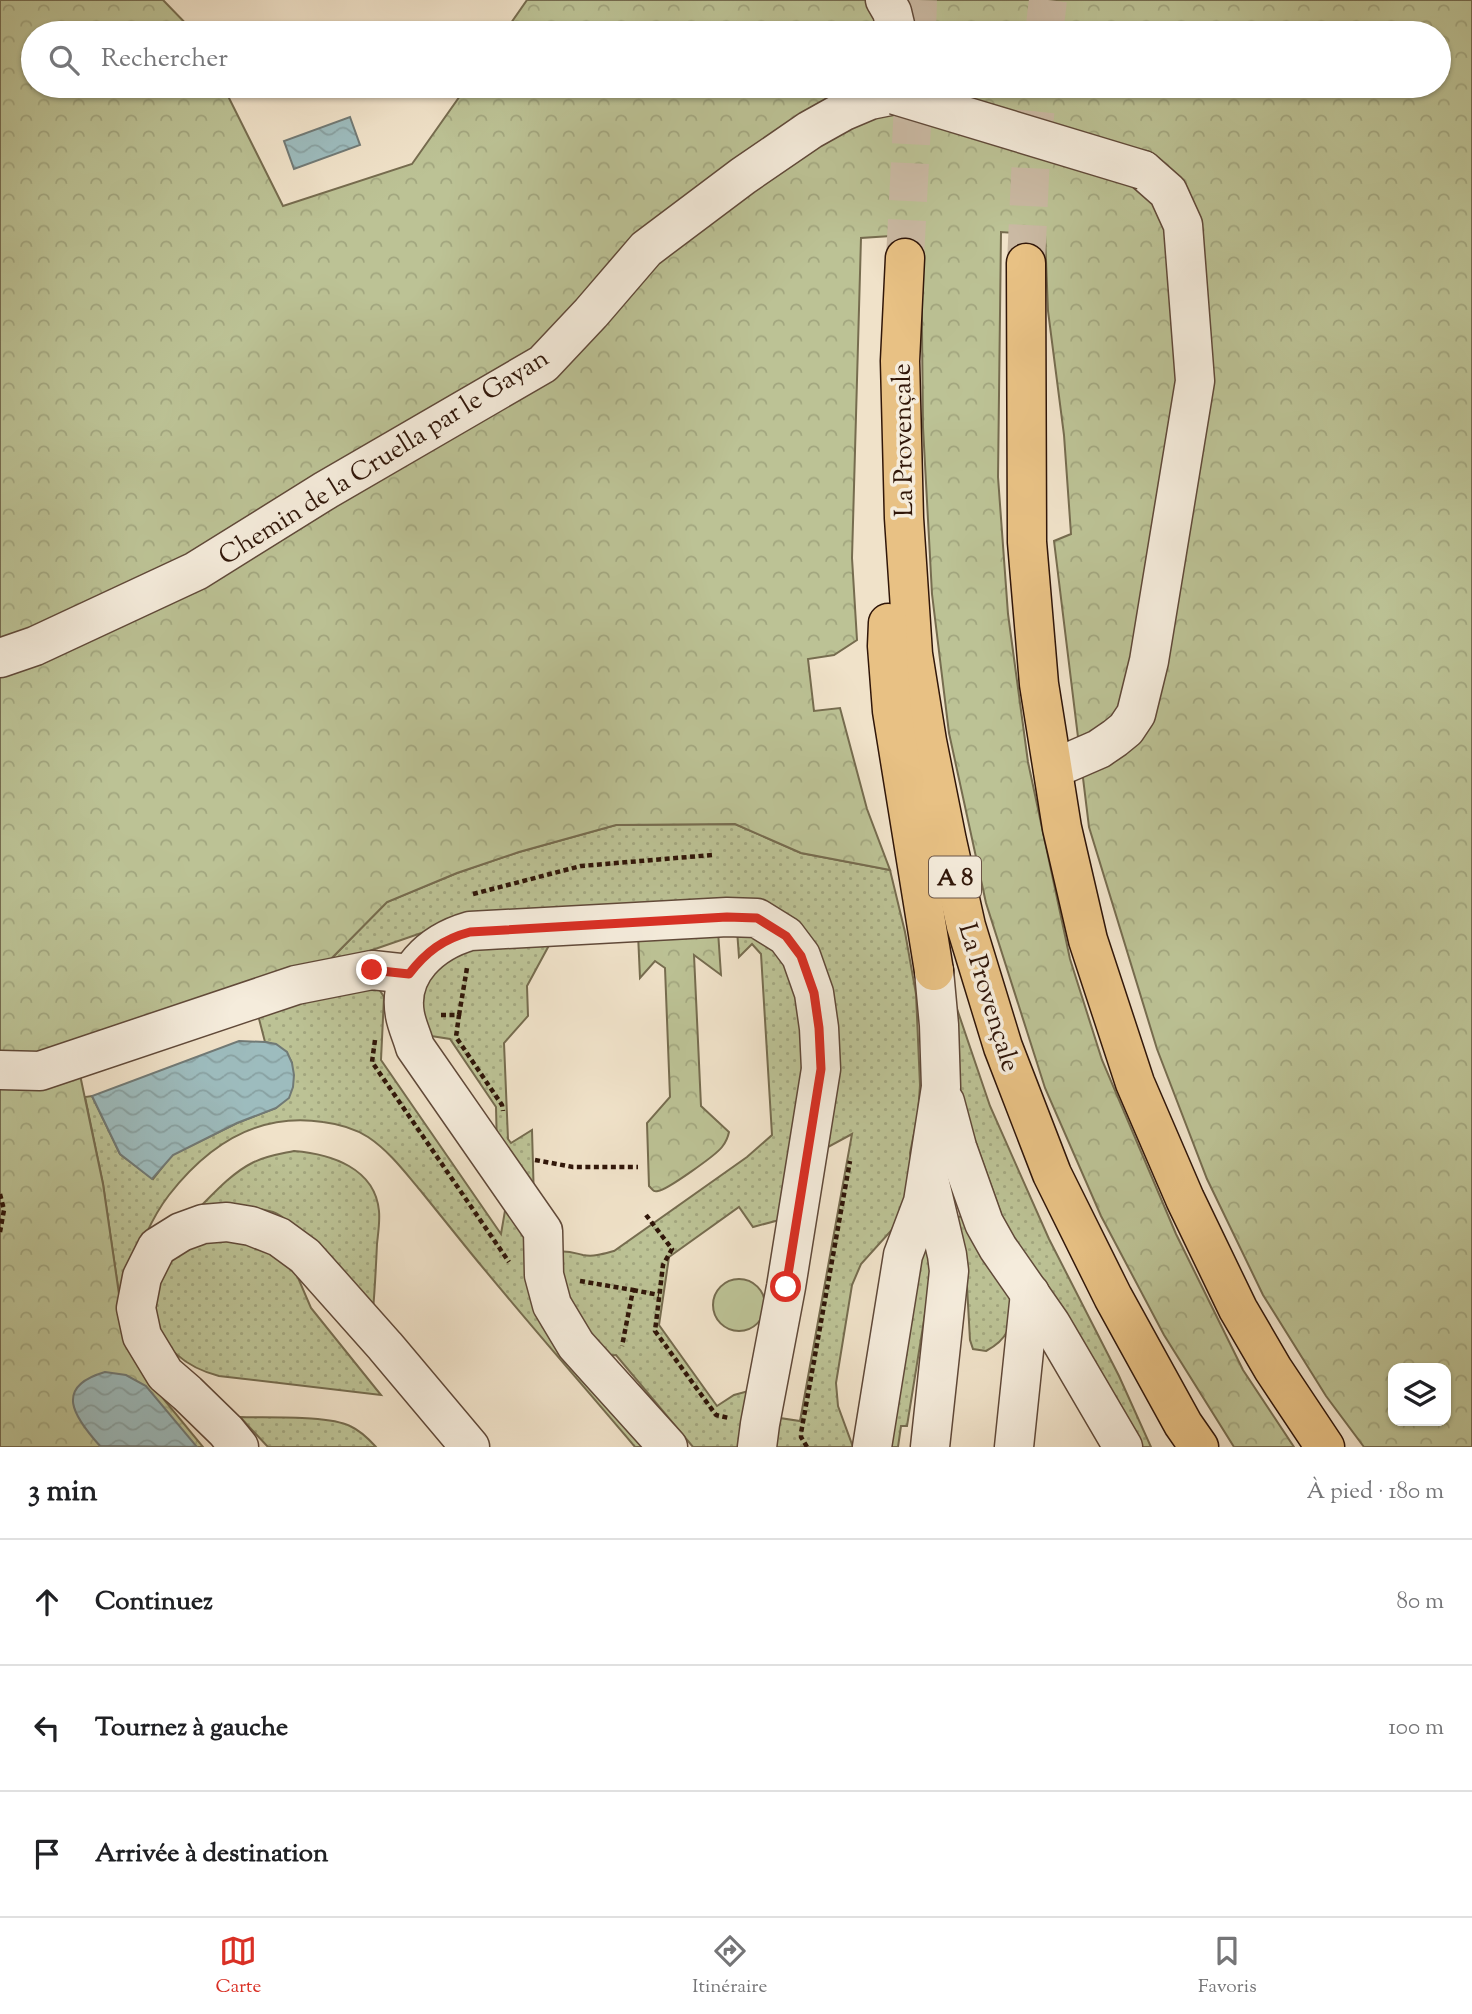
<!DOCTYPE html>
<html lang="fr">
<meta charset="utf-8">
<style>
:root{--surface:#fff;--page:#f2f2f2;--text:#202124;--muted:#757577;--line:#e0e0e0;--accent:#d93025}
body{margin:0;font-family:"Sorts Mill Goudy",serif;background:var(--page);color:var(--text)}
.controls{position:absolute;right:21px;bottom:21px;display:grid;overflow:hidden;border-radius:14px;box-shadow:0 2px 5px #0004}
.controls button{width:63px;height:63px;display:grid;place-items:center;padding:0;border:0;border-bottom:2px solid var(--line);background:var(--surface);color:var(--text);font:35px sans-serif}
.stop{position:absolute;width:21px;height:21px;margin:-16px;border:5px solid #d93025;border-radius:50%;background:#fff}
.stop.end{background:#d93025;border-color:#fff;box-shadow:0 2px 7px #0008}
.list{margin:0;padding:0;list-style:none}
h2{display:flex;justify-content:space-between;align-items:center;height:91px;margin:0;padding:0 28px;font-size:30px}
h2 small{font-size:23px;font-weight:400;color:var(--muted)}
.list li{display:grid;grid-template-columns:46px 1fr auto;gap:21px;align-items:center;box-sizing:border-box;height:126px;padding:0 28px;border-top:2px solid var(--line)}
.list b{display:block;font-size:26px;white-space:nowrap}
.list em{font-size:23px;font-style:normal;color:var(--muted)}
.icon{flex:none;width:38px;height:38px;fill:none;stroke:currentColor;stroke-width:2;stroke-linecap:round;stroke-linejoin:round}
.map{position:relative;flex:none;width:1472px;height:1447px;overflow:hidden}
.search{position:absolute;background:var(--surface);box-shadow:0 2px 5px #0004;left:21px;right:21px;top:21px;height:77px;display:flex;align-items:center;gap:18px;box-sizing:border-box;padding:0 24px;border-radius:38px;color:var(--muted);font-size:26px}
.sheet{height:469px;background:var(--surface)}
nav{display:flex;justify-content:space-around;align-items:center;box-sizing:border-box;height:98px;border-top:2px solid var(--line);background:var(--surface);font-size:19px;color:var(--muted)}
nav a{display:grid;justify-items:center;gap:4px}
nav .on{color:var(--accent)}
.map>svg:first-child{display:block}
.grass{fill:url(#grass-dots);stroke:#766c4f;stroke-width:2}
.forest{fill:url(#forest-crowns);stroke:#766c4f;stroke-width:2;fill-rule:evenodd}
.garden{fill:#bcc295;stroke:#766c4f;stroke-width:2}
.water{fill:url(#water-waves);stroke:#717a76;stroke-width:2}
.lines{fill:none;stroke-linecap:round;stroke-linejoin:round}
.highway-tunnel{stroke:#cab9a3;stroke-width:38;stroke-dasharray:38 19;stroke-linecap:butt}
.minor-casing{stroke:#604939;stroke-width:41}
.highway-casing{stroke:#301609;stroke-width:41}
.path{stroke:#301609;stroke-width:4.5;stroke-dasharray:5 3.5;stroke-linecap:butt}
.minor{stroke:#f5ecdc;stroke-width:38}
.highway{stroke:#e8c184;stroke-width:38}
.minor-bridge-casing{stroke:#604939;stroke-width:41;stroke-linecap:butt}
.minor-bridge{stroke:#f5ecdc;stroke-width:38}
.route{stroke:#d93025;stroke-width:9}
.labels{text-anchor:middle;stroke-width:7;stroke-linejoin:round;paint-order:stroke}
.shield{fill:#f5ecdc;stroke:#6b5648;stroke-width:2}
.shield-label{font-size:24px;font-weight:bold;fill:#301609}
.street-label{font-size:26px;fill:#301609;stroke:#f5ecdc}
</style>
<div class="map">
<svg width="1472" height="1447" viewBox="0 0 1472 1447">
<defs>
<pattern id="grass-dots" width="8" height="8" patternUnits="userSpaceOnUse" patternTransform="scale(1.75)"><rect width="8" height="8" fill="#bcc295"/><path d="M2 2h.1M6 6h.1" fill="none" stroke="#a2a67f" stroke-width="1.8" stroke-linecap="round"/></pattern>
<pattern id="forest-crowns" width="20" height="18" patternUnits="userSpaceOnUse" patternTransform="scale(1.75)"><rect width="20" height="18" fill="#bcc295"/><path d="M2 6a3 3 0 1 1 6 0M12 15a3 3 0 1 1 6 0" fill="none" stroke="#a2a67f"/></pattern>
<pattern id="water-waves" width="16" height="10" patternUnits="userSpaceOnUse" patternTransform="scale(1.75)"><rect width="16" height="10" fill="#9dbcbe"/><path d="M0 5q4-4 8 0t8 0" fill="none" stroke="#88a1a2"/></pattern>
</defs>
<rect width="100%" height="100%" fill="#f0e2c9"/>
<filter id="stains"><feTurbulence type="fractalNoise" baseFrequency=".00286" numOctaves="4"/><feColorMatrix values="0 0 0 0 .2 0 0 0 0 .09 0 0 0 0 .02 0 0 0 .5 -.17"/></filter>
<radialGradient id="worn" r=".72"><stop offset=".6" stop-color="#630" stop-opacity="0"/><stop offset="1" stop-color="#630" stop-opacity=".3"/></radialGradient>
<g class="grass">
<polygon points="735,824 801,853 890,870 905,932 916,994 920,1085 918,1114 910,1153 913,1170 898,1223 861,1264 852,1285 836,1383 838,1406 853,1447 770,1447 773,1417 800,1421 852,1134 819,1152 793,928 430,930 323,967 387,902 457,873 519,852 616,825"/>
<path d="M737,930H756L789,958L808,1017L787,1218L753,1227L739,1207L669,1257L659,1325L717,1406L734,1395L752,1390L744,1447H693L616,1355L600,1356L571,1314L558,1252C567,1250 574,1253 583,1255C594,1257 603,1254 614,1251L747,1157L772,1135L761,954L752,944L739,957Z"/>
<polygon points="553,938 527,986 528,1016 504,1043 508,1139 511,1143 532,1130 534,1201 497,1148 496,1107 450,1039 418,1034 416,999 445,954"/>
<path d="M368,987L379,989L384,997L381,1060L501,1234L507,1199L653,1447H635C580,1382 524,1318 470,1252C453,1231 437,1211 420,1190C404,1171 389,1151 368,1137C354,1128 339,1124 323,1122C258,1112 208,1145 169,1195C145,1226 134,1266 120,1301L103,1184L85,1097L92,1096L120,1154L153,1179L172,1155L237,1123L276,1108L292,1063C286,1051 280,1045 265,1042L257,1011Z"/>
<polygon points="955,1003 990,1106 1049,1239 1119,1376 1151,1447 1137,1447 1003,1219 960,1098"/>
<path d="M294,1151C331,1154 375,1168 379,1211C380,1222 378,1234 377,1244C376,1266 375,1288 373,1310C353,1288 296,1220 273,1212C247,1204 223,1207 198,1209C214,1193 232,1173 252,1163C265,1156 280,1154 294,1151Z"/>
<path d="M962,1216L1014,1292C1010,1321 1014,1336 986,1351L973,1349L970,1340L966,1268L955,1218Z"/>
<path d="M231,1239L284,1258L296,1273L311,1308L381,1395L219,1376C188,1368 159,1348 155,1313C154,1305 158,1294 159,1286C162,1273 164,1262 175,1253C188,1240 214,1241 231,1239Z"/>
<polygon points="921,1244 934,1258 907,1426 901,1426 898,1447 882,1447"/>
<path d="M240,1417C267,1418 328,1415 350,1426C361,1431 368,1438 376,1447H268Z"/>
</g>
<g class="forest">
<path d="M0,0H163L195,33H33V86H223L283,206L412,164L467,86H1439V33H504L527,0H1472V1447H1364L1326,1396L1263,1295L1207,1179L1157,1049L1089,827L1054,541L1071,534L1064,435L1048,311L1045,235L1001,232L998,477L1008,614L1028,762L1070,959L1102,1060L1176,1234L1243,1370L1294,1447H1234L1164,1335L1101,1216L1045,1088L986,903L949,733L932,594L923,427L921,234L861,238L852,558L857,640L834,655L808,659L814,711L840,708L867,809L890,870L801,853L735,824L616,825L519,852L457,873L387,902L323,967L79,1070L103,1184L120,1301L143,1374L203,1447H0ZM1393,1368H1446V1421H1393Z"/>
<path d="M718,931L721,975L694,955L701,1106L729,1132C728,1137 726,1142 722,1147C716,1155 667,1190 658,1191C653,1192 653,1190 649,1186L647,1123L670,1097L665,968L655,961L640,978L638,934Z"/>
</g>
<circle class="garden" cx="739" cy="1305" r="26"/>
<g class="water">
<polygon points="350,117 360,145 294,169 284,141"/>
<polygon points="239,1041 265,1042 276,1044 287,1052 292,1063 294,1075 293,1087 289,1098 276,1108 237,1123 173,1155 152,1179 120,1154 92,1096"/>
<path d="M105,1372L126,1375L146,1386L197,1447L100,1446C74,1417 53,1387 105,1372Z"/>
</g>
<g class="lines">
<g class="highway-tunnel">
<polyline points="917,33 918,0"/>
<polyline points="1044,33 1048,0"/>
<polyline points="905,258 914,86"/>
<polyline points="1026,263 1031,155 1038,86"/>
</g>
<defs>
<g id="minor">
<polyline points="885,0 892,12 897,33"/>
<polyline points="0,658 35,646 196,571 326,490 543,364 591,313 646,249 743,176 810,130 844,111 870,100 895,95 895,86"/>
<polyline points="1053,769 1099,749 1115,738 1126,729 1136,714 1149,661 1195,381 1183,225 1168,192 1143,170"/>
<polyline points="0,1070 40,1071 296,985 372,970 409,974"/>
<polyline points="945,1102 957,1147 984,1223 998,1248 1051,1324 1123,1447"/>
<polyline points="929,1179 947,1255 949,1271 930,1447"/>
<polyline points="239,1447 226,1431 187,1393 165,1374 142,1336 136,1308 142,1277 157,1247 181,1232 203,1224 227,1222 251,1226 279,1237 305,1256 385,1346 470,1447"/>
<path d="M668,1447L576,1345L552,1305L544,1275L543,1231L415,1047C412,1036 407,1026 405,1015C397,972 432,942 470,931L727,917L757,918L786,936L801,956L814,993L819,1028L821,1069L786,1287L760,1424L757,1447"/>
<polyline points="872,1447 903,1255 923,1202 941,1087 939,1025 934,971"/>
<polyline points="1014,1447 1030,1293"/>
</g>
<g id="highway">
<polyline points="905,258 900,361 904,518 913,654 927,741 947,841 966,926 1003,1047 1052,1174 1113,1297 1183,1424 1199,1447"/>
<polyline points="1026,263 1027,542 1039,684 1062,828 1088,940 1135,1083 1185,1199 1238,1309 1273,1369 1325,1447"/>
<polyline points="888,623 887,646 892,711 934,971"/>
</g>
</defs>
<use href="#minor" class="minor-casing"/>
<use href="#highway" class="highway-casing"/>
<g class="path">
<polyline points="473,894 581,866 712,855"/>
<polyline points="441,1015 459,1015 456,1037 502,1105 503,1111"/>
<polyline points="459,1015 467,968"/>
<polyline points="375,1040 372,1062 509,1262"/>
<polyline points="535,1160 573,1167 638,1167"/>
<polyline points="0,1194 4,1210 0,1232"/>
<polyline points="646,1215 672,1249 663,1265 655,1331 716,1415 729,1418"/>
<polyline points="580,1281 633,1290 622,1346"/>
<polyline points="633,1290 659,1295"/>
<polyline points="807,1447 801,1437 801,1433 850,1161"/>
</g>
<use href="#minor" class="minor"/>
<use href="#highway" class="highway"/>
<defs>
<polyline id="minor-bridge" points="895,95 1143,170"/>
</defs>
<use href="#minor-bridge" class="minor-bridge-casing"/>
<use href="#minor-bridge" class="minor-bridge"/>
</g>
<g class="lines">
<path class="route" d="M372,970L409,974C426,952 443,939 470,932L727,917L757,918L786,936L801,956L814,993L819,1028L821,1069L786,1287"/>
</g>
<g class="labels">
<rect class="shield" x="929" y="856.5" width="52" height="41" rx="5"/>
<g class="shield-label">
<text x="955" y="885">A 8</text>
</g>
<g class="street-label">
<text transform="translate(902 440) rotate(-91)" y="9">La Provençale</text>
<text transform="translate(383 456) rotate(-32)" y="9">Chemin de la Cruella par le Gayan</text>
<text transform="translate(990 997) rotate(73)" y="9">La Provençale</text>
</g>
</g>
<rect width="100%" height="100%" filter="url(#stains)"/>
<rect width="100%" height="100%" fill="url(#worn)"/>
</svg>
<div class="controls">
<button><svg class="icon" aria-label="layers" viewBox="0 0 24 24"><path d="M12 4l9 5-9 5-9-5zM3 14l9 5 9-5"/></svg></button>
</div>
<div class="stop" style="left:786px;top:1287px"></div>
<div class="stop end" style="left:372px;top:970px"></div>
<div class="search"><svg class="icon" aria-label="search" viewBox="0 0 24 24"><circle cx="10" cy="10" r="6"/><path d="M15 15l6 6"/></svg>Rechercher</div>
</div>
<section class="sheet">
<h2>3 min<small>À pied · 180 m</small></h2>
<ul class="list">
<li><svg class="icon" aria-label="ahead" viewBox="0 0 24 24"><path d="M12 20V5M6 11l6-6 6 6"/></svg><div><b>Continuez</b></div><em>80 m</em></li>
<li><svg class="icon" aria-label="left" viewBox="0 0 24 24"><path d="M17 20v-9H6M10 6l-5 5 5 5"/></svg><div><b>Tournez à gauche</b></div><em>100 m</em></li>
<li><svg class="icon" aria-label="arrive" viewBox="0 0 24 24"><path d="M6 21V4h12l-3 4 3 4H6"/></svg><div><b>Arrivée à destination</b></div></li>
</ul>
</section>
<nav>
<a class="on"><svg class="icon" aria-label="map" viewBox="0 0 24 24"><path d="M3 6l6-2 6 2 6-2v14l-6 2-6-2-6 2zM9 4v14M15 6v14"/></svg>Carte</a>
<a><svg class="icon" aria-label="directions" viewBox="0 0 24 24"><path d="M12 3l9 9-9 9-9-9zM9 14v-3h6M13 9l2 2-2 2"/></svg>Itinéraire</a>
<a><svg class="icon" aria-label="saved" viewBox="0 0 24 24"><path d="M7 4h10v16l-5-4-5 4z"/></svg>Favoris</a>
</nav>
